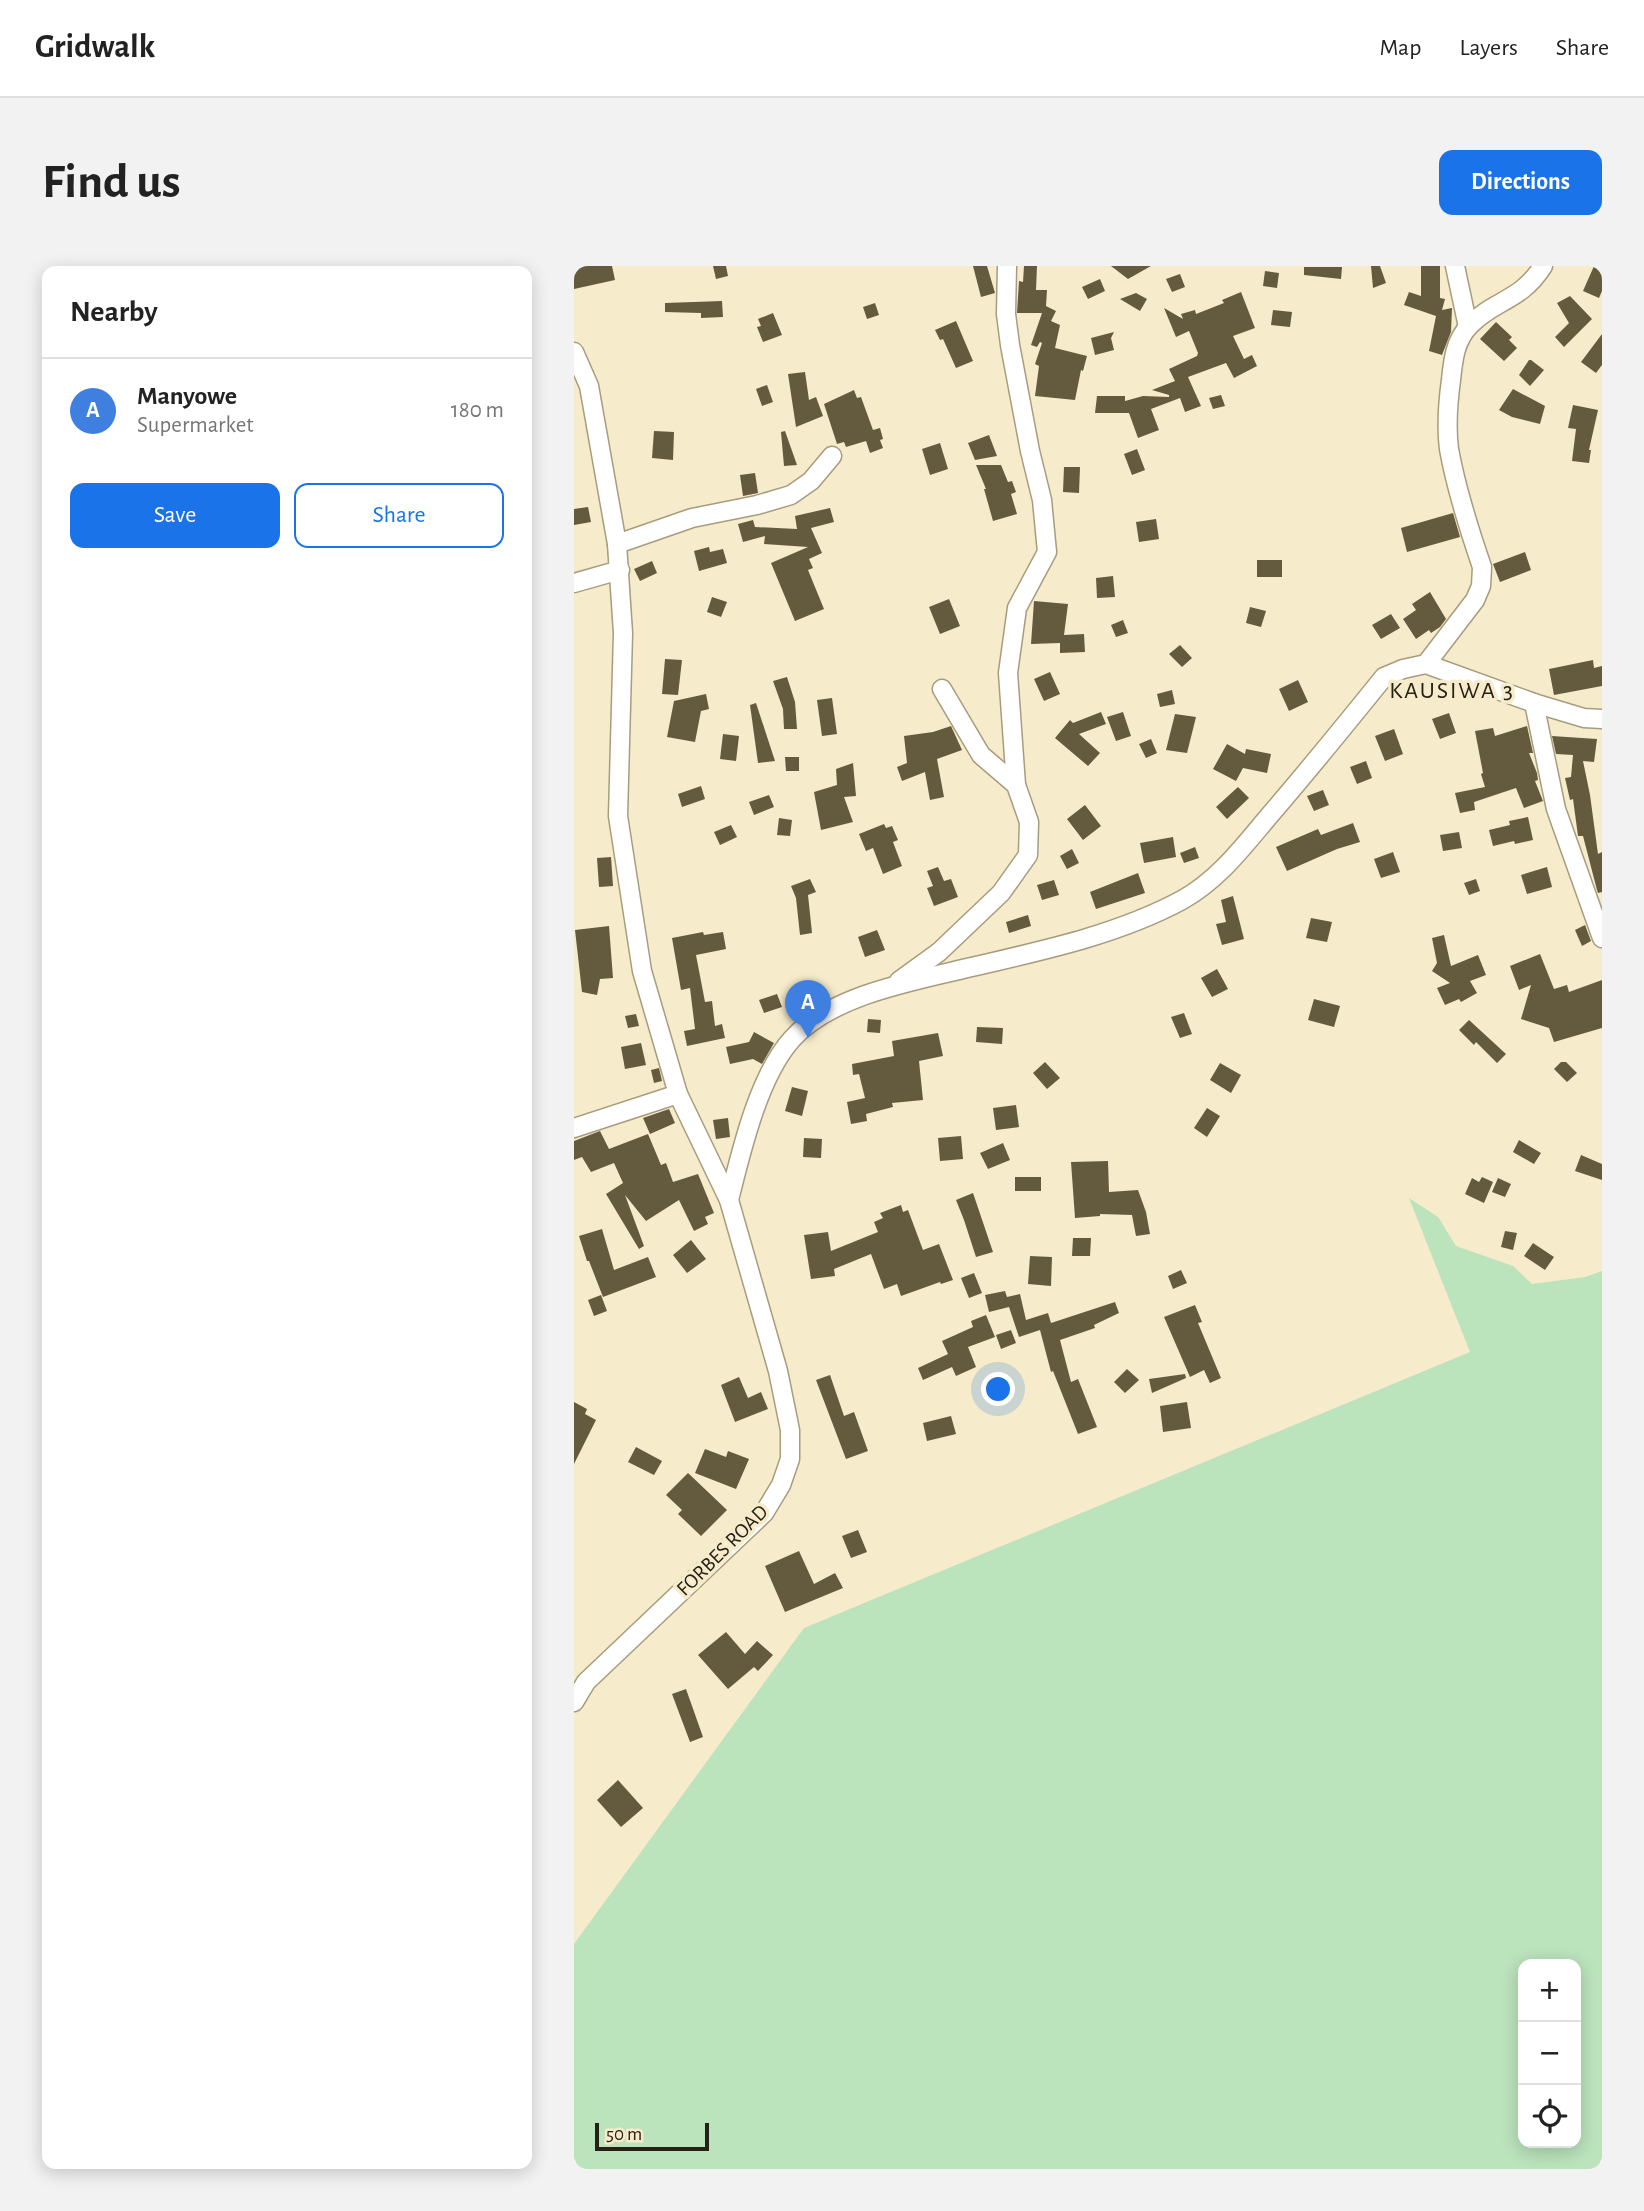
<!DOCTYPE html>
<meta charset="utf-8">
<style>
:root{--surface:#fff;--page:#f2f2f2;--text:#222;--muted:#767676;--line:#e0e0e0;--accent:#1a73e8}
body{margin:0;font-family:"Alegreya Sans",sans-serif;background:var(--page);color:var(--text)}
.controls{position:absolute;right:21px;bottom:21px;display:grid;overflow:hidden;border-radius:14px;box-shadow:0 4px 18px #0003}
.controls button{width:63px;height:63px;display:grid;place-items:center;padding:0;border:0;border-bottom:2px solid var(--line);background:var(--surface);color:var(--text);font:35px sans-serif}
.scale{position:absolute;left:21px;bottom:18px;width:114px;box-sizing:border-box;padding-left:7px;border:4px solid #262116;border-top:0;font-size:19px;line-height:24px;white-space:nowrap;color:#262116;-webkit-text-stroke:5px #f6ebcb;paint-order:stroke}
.you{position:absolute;left:425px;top:1124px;width:24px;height:24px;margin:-18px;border:5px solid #fff;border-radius:50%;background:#1a73e8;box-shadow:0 0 0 10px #1a73e833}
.badge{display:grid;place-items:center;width:46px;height:46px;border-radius:50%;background:var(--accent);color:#fff;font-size:23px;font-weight:700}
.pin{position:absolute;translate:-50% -58px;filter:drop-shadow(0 2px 4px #0008)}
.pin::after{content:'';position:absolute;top:37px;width:24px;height:21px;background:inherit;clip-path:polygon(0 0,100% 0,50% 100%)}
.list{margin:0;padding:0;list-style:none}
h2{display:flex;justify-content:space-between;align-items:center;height:91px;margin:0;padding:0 28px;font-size:30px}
h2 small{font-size:23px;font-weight:400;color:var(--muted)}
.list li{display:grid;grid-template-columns:46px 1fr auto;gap:21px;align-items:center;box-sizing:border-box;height:105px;padding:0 28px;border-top:2px solid var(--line)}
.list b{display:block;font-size:26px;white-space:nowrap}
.list p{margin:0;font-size:23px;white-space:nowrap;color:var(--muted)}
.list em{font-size:23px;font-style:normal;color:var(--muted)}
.actions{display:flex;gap:14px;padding:21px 28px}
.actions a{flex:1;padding:16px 0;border:2px solid var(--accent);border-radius:14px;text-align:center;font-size:24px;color:var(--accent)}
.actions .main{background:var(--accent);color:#fff}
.icon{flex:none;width:38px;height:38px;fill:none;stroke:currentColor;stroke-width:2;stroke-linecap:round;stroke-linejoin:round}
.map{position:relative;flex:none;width:1028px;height:1903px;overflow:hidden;border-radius:14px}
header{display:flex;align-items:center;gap:42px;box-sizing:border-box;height:98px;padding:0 35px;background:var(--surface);border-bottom:2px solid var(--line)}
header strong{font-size:33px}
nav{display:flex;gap:38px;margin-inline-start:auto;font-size:24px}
.intro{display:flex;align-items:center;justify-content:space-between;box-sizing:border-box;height:168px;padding:0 42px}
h1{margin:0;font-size:49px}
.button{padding:18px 32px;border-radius:14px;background:var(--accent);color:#fff;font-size:24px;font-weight:700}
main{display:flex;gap:42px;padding:0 42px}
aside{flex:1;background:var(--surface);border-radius:14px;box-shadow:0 4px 18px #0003}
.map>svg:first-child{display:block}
.green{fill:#bbe3bc;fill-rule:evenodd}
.building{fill:#645b3f}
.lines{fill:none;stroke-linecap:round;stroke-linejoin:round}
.street-casing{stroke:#a79c7e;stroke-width:21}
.street{stroke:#fff;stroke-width:18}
.labels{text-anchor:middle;stroke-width:7;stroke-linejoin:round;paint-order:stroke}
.street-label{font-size:21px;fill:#262116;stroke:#f6ebcb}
.quarter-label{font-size:24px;letter-spacing:2px;fill:#262116;stroke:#f6ebcb}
</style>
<header>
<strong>Gridwalk</strong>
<nav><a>Map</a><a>Layers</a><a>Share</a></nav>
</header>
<div class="intro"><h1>Find us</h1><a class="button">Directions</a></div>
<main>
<aside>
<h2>Nearby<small></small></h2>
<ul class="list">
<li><span class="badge" style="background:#3f7fe0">A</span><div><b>Manyowe</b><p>Supermarket</p></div><em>180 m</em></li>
</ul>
<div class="actions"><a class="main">Save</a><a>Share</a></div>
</aside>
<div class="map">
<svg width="1028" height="1903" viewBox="0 0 1028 1903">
<rect width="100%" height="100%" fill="#f6ebcb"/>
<path class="green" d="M835,932L864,951L882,980L939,1000L958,1018L1011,1011L1028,1005V1903H0V1678L230,1362L896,1086ZM1002,1698V1877H949V1698Z"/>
<g class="building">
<polygon points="0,0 38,0 41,14 0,23"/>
<polygon points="139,0 152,0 154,10 142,13"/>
<polygon points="399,0 413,0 421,27 407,31"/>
<polygon points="450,0 463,0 462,24 473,24 472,40 482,45 477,55 486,59 481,82 513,90 509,105 507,104 501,134 461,130 465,100 461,98 468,77 466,76 463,81 457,79 468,47 443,47 445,15 449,16"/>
<polygon points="537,0 577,0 554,13"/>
<polygon points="797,0 806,0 812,17 799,22"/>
<polygon points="847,0 866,0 866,32 871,33 868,44 878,42 877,66 868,89 855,85 862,50 830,39 835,26 847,30"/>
<polygon points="1020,0 1028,0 1028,25 1025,32 1009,25"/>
<polygon points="730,1 768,1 767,13 730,9"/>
<polygon points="691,5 705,7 703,22 689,20"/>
<polygon points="606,8 611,21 598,26 592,13"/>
<polygon points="526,13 531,25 514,33 508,21"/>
<polygon points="667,26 681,62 659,70 670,93 678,89 683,100 660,112 652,97 614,111 627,140 611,146 606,132 577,143 585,164 564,172 555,147 521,147 523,130 551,130 551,135 569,130 595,131 595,129 578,124 601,115 595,103 623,90 624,87 615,65 602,71 590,42 609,53 607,48 621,44 622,48 650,37 648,34"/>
<polygon points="562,27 573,33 566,45 546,33"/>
<polygon points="996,30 1018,53 990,81 981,71 995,57 983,37"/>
<polygon points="148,35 149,51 127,52 127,47 91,46 91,37"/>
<polygon points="301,37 305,49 293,53 289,41"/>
<polygon points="699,44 718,46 716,61 697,59"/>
<polygon points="199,47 208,69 189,76 183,61 187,60 184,53"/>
<polygon points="382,55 399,95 382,102 369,73 366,74 361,64"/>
<polygon points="922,56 938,71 935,74 943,82 930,95 906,73"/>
<polygon points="540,66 537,72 540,84 521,89 517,72"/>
<polygon points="1028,68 1028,99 1022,107 1007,96"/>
<polygon points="955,94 957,94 970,104 956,120 945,109"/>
<polygon points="231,106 235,134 242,131 249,150 222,161 214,108"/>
<polygon points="193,119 199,136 188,140 182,123"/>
<polygon points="939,123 971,140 966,158 938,151 925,144"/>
<polygon points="280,124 283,132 287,131 299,164 306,162 309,173 306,174 309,182 296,187 292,175 272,181 270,176 263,178 250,138"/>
<polygon points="647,129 651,140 639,143 635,132"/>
<polygon points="999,139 1024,144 1015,184 1017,184 1015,197 998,195 1002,163 994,162"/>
<polygon points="80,165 100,166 99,194 78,192"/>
<polygon points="211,165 223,199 210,200 207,166"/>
<polygon points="415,169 423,190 401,194 394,177"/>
<polygon points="366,177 374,203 356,209 348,183"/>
<polygon points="563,183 571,204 558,209 550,188"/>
<polygon points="402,199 427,199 434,216 438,215 442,226 437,228 443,248 419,255 410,223 412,223"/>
<polygon points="490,201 506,201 505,227 489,226"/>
<polygon points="181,207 184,227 169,230 166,209"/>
<polygon points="14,241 17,256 0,259 0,243"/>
<polygon points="256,242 260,256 237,262 248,287 235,293 239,302 234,304 250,343 221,355 197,297 234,281 190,278 191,270 169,276 164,258 179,254 181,261 223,263 221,250"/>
<polygon points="879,247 886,271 833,286 827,262"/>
<polygon points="582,253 585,273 565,276 562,256"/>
<polygon points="135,281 136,286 149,283 153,297 125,305 120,285"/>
<polygon points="951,286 957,304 926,316 919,298"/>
<rect x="683" y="294" width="25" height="17"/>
<polygon points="78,295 83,307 66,315 60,303"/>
<polygon points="539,310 541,331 523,332 522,312"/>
<polygon points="856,326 872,353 866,361 857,367 855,364 842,373 829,353 842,344 838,338"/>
<polygon points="138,331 153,336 147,351 133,346"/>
<polygon points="375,333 386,360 366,368 355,341"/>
<polygon points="460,335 494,338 490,369 510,368 511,386 486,387 486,377 457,378"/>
<polygon points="676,341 692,345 687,361 672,357"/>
<polygon points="817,348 826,362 807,373 798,359"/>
<polygon points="549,354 554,367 542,371 537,359"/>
<polygon points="606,379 618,392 608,401 595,388"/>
<polygon points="91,393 108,394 104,429 88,428"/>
<polygon points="1019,394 1020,402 1028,400 1028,420 980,429 975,403"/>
<polygon points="476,406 486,428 470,435 460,413"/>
<polygon points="213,411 221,436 223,463 210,463 209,443 199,415"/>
<polygon points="724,414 734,436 715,445 705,423"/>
<polygon points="598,424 601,438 586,441 583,428"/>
<polygon points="132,428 135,443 127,445 121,476 93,471 100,435"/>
<polygon points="258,432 263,468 248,470 243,434"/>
<polygon points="182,437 201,495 184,497 176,439"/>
<polygon points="527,446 532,458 505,468 526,487 514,500 481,472 496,454 499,457"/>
<polygon points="549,446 557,470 542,475 533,451"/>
<polygon points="875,447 882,467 866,473 858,453"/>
<polygon points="601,448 622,451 613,487 592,484"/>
<polygon points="377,460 388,484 363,493 370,531 356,534 351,506 328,515 323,501 333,497 330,470 359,466"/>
<polygon points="953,460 959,487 955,487 963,507 964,514 961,515 969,535 950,542 942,522 900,536 901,544 886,547 881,527 911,521 907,508 909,507 901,465 919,462 921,470"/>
<polygon points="820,463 829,488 811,495 801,470"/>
<polygon points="149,468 165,470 162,495 146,493"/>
<polygon points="978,470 1023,473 1020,496 1009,495 1016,529 1024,588 1028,586 1028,626 1024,627 1023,624 1009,570 1004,570 999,533 996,534 991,512 997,511 999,489 982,488"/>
<polygon points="577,473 583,487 572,492 565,478"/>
<polygon points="653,478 671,488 672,483 697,488 693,507 669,502 662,515 639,503"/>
<polygon points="211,491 225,491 225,505 212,505"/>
<polygon points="792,495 798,512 783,518 776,501"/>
<polygon points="279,497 282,530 270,531 279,556 247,564 240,526 263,519 262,503"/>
<polygon points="127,520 131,533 108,541 104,528"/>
<polygon points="664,521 675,532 653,553 642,541"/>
<polygon points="749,524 755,539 740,545 733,530"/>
<polygon points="195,529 200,541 180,549 175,536"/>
<polygon points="511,539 527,560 509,574 493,553"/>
<polygon points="954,551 959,574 941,578 940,575 919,580 915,564 936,559 935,555"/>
<polygon points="205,552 218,554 216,570 203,569"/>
<polygon points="779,557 786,576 763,583 713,605 702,581 744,563 747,569"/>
<polygon points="310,558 312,562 318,560 324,574 319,576 328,600 309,608 299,582 292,585 285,568"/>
<polygon points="157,559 163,571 146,579 140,566"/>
<polygon points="885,566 888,582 869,585 866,569"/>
<polygon points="599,571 602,591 570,597 566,577"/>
<polygon points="621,581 625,592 610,597 606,587"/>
<polygon points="498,583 505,597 493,603 486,590"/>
<polygon points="819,586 826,606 807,612 800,593"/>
<polygon points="37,591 39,620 25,621 23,592"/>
<polygon points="364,601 370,615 377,613 384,631 360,640 353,622 359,620 353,605"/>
<polygon points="973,601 978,621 953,628 947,609"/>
<polygon points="564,607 571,627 522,643 516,626"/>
<polygon points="236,613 242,626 234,629 238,667 226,669 222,632 217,620"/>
<polygon points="902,613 906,625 895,629 890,617"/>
<polygon points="480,614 485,629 468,634 463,619"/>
<polygon points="659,630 670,673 648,679 642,658 652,656 647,634"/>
<polygon points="454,649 457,660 435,667 432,656"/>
<polygon points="737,652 758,656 753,676 732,672"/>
<polygon points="1011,659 1017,675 1008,680 1001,664"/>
<polygon points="35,660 39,712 26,713 23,729 8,726 1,664"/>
<polygon points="303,664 311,684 291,691 284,671"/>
<polygon points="129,666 130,669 149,666 152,683 122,689 131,736 138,735 141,760 148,758 151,772 113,780 110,765 121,763 116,722 107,724 98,672"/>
<polygon points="870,669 877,700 904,689 912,709 896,715 903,727 887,736 885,733 871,739 863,722 876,717 858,705 863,697 858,672"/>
<polygon points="966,688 980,723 993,719 995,726 1028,714 1028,762 980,776 975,762 947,753 957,719 945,724 936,700"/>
<polygon points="643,703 654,723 638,731 627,712"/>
<polygon points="203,728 208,741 190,747 185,734"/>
<polygon points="740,733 766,740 760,761 734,754"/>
<polygon points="610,747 618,768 606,772 597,751"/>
<polygon points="62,748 65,760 54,762 51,750"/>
<polygon points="294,753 307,754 306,767 293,766"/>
<polygon points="895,754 932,788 923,797 902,776 900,779 885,764"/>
<polygon points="403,761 429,762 428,778 402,776"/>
<polygon points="180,766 200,777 188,798 179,793 156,798 152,781 175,776"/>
<polygon points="364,767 369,790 345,795 349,834 318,837 319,841 292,848 293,855 277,858 273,836 291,832 285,808 279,809 278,798 320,790 318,775"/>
<polygon points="67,777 72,799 51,803 47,781"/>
<polygon points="471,796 486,812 473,823 459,807"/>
<polygon points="987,796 992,796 1003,807 993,816 980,803"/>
<polygon points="646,797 667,809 657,827 636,814"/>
<polygon points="85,802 88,815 80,817 77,804"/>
<polygon points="218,821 234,825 228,850 211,845"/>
<polygon points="442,839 445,861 422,864 419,842"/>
<polygon points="633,842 646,850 633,871 620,862"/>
<polygon points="95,843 101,857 76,868 69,852"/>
<polygon points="154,852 156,871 142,873 139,854"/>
<polygon points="26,865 35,883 74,868 87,899 92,897 99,916 124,908 140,947 131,951 134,958 120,965 105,934 72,955 51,929 70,980 65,983 32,928 49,917 40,897 17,906 8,891 0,894 0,875"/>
<polygon points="387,870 389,893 366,895 364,872"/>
<polygon points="230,872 248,873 247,892 229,891"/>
<polygon points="945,874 967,887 960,898 939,886"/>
<polygon points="429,877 436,894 414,903 406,887"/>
<polygon points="1007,889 1028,898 1028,914 1001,905"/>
<polygon points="534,895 535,926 564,924 572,946 576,968 562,970 558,949 526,948 526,950 501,952 497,896"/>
<rect x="441" y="911" width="26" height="14"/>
<polygon points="908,911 919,916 910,937 891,928 898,912 905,916"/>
<polygon points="924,912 937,918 931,931 918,926"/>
<polygon points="399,927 419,986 402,991 390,954 382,934"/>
<polygon points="327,939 329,946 334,944 349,984 365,978 379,1014 367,1018 366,1016 327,1030 323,1018 310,1023 297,988 260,1003 261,1010 237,1013 230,969 254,966 257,985 304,966 300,956 309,952 306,947"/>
<polygon points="28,963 40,1004 74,991 82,1011 29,1031 15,995 13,995 5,970"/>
<polygon points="931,965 943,967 939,984 927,981"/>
<polygon points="499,972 517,972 516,990 498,990"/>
<polygon points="117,974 132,993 113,1007 99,989"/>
<polygon points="959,977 980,991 971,1004 950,990"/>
<polygon points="456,990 478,991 477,1020 454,1018"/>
<polygon points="607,1004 613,1017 599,1023 594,1010"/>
<polygon points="400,1007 408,1027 395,1032 387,1012"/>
<polygon points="431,1025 433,1031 446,1028 452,1054 474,1047 477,1057 541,1036 545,1047 520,1059 521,1062 486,1074 497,1116 504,1113 523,1161 504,1168 479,1105 477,1106 466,1064 445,1071 435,1041 415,1046 411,1029"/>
<polygon points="27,1029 33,1045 20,1050 14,1034"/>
<polygon points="621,1039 628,1056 624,1057 647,1112 636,1117 630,1104 616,1111 590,1051"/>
<polygon points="412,1049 421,1071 394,1081 402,1101 382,1110 378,1101 349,1114 344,1102 374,1088 368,1075 399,1061 397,1055"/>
<polygon points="437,1064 442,1077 427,1083 422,1069"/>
<polygon points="553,1103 565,1114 551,1127 540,1116"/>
<polygon points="611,1108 612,1112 578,1127 575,1113"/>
<polygon points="256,1109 270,1150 280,1146 294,1185 272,1193 242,1114"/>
<polygon points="165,1111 174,1132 187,1126 194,1143 161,1156 147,1119"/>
<polygon points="0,1136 13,1143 11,1148 22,1154 0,1198"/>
<polygon points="613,1136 617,1162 589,1166 586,1140"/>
<polygon points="377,1150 382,1168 353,1175 349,1157"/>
<polygon points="62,1181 88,1195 80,1209 54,1196"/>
<polygon points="131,1183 152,1191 154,1185 175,1193 162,1223 121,1207"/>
<polygon points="114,1207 153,1244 127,1270 104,1248 108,1244 92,1229"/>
<polygon points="284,1264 293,1286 277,1292 268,1270"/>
<polygon points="225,1285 240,1318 261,1307 269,1322 211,1346 191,1300"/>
<polygon points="152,1366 171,1388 183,1375 199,1389 184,1405 180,1401 154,1423 124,1389"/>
<polygon points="112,1423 129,1471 116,1476 98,1428"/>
<polygon points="44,1514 69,1542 47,1561 23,1534"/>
</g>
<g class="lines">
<defs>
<g id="street">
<polyline points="433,0 432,48 436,79 456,185 468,234 473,286 443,342 434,407 442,519"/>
<polyline points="881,0 894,61"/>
<polyline points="0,86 15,120 43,278 49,367 44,550 68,705 104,828 155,934 204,1105 216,1164 216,1193 207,1219 190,1247 12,1416 0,1436"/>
<polyline points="43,278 118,252 183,239 217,229 237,215 258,190"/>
<polyline points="0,317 46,304"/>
<path d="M852,398L901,334L907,320L908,301C895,263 882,223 875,183C872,160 874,136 877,114C879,94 881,74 896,59C921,33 946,36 969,0"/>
<polyline points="960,437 982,543 1028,672"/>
<polyline points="325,715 365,686 427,627 454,589 455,556 442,519 407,489 368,423"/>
<polyline points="0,862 104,828"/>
<path d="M155,934C167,886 184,811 218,773C258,728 344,714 402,700C471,684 545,668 608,634C644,614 669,581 695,550C734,505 772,458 810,411L829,403L852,398L960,437L1010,452L1028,453"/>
</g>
</defs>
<use href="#street" class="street-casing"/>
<use href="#street" class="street"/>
</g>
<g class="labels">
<g class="street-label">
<text transform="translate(148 1284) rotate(-45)" y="7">FORBES ROAD</text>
</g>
<g class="quarter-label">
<text x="878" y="432">KAUSIWA 3</text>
</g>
</g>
</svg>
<div class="controls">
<button>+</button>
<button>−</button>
<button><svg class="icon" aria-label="locate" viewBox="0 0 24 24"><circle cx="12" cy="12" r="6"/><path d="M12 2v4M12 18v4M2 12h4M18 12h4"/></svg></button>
</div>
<div class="scale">50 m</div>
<div class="you"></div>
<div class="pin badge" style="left:234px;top:772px;background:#3f7fe0">A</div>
</div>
</main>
